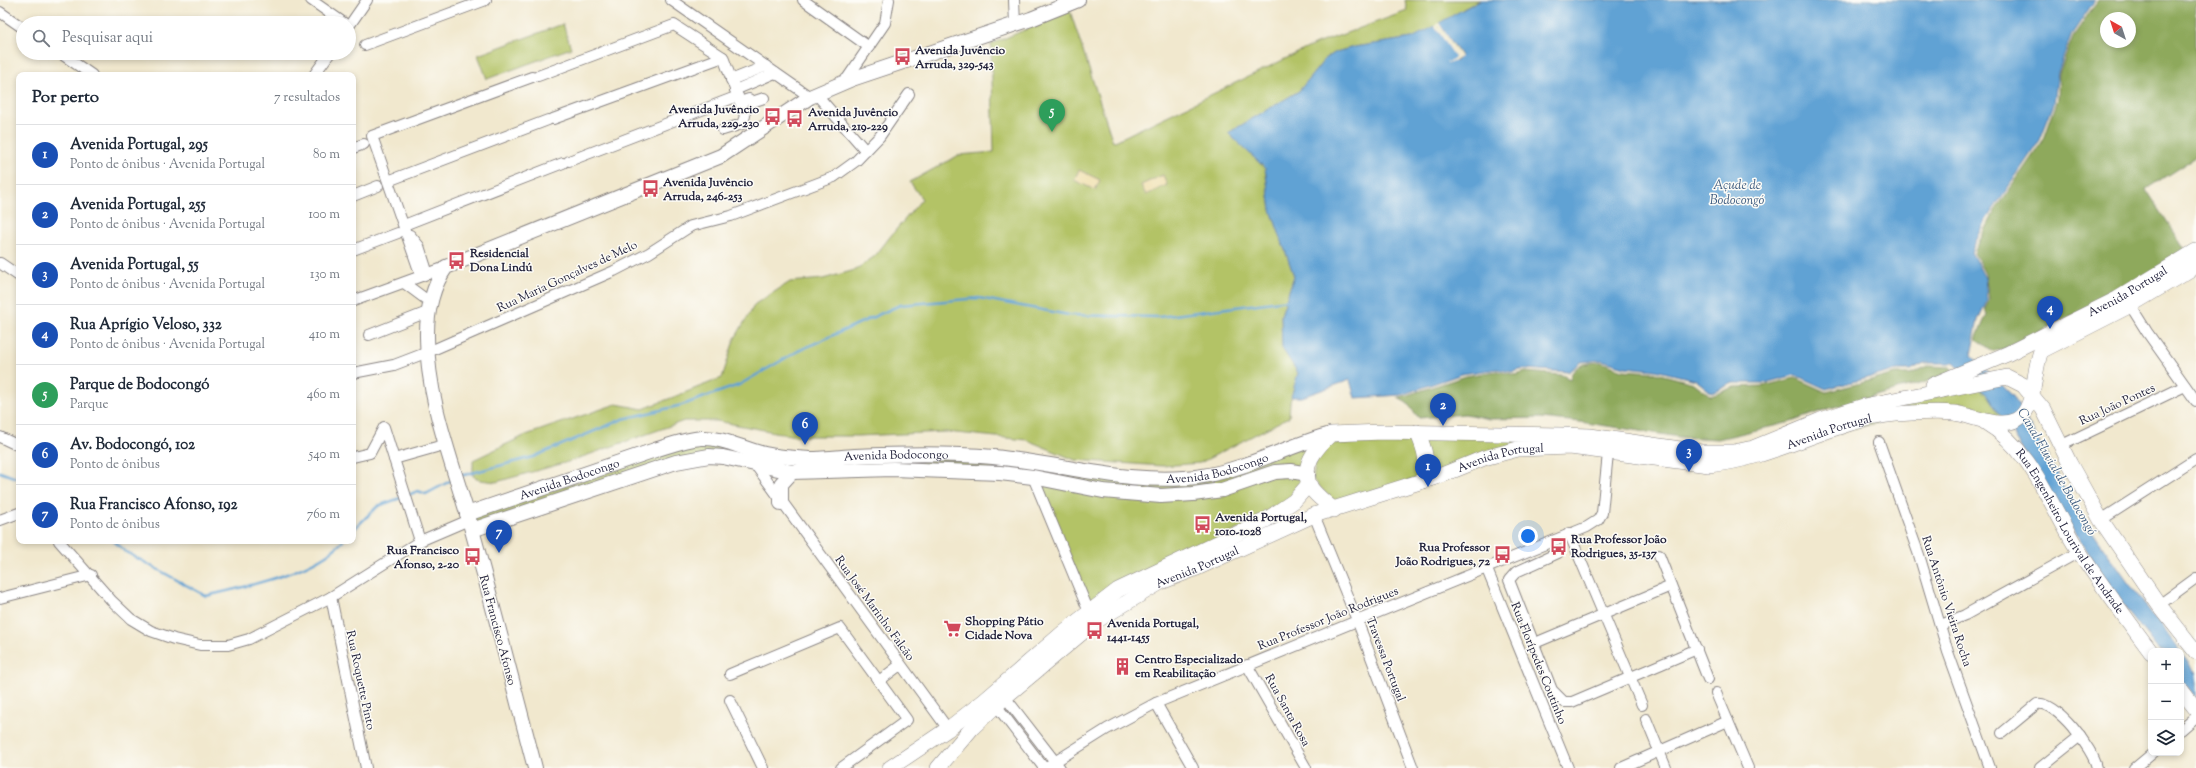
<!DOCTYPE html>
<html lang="pt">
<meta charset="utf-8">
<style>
:root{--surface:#fff;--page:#f2f2f3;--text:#1f2937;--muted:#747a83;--line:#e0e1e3;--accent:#d1495b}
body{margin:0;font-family:"Sorts Mill Goudy",serif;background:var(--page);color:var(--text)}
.controls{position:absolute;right:12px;bottom:12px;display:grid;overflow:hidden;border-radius:8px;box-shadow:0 2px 6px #0003}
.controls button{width:36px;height:36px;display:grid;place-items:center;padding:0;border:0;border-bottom:1px solid var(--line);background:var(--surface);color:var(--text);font:20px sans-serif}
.compass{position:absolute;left:2100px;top:12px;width:36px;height:36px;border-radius:50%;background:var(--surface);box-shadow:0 2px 6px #0003;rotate:321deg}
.you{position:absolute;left:1528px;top:536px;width:14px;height:14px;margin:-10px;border:3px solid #fff;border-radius:50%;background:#1a73e8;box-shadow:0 0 0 6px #1a73e833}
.badge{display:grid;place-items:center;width:26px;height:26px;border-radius:50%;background:var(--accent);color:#fff;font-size:13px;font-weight:700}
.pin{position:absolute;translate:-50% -33px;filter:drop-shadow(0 1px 2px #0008)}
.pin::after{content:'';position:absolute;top:21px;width:14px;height:12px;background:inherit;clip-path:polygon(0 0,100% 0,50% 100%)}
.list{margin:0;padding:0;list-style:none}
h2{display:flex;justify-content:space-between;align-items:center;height:52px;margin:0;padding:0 16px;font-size:17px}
h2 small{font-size:13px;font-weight:400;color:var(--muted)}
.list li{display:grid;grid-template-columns:26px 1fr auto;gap:12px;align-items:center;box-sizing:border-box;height:60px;padding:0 16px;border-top:1px solid var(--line)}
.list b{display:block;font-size:15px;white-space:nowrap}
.list p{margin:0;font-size:13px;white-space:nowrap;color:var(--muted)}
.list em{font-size:13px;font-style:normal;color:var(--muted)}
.icon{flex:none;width:22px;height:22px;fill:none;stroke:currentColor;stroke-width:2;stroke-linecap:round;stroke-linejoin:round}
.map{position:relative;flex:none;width:2196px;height:768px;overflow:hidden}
.search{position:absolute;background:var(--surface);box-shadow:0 2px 6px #0003;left:16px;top:16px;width:340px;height:44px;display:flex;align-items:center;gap:10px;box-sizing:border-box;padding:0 14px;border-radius:22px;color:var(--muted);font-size:15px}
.panel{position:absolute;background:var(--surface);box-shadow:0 2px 6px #0003;left:16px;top:72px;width:340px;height:472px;border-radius:8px}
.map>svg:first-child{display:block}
.green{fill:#b3c366;stroke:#6a7250}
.forest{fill:#8ea95b;stroke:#58664b;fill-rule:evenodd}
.sand{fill:#eeda9e;stroke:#887e6c}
.water{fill:#60a2d4;stroke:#416288}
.pier{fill:#f1e8ce}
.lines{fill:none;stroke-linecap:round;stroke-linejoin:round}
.stream{stroke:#60a2d4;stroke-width:2.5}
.street-casing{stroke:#8a8584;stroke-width:12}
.secondary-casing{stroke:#8a8584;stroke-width:16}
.primary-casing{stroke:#8a8584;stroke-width:16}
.street{stroke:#fff;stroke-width:10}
.secondary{stroke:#fff;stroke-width:14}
.primary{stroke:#fff;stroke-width:15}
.labels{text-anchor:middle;stroke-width:3;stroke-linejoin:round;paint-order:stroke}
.poi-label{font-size:12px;font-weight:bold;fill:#22223b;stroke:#fdfcf7;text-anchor:start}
.street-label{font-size:12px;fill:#22223b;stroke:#fdfcf7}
.water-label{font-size:13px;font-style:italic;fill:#3e5c80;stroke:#fdfcf7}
</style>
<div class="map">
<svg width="2196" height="768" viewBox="0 0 2196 768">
<rect width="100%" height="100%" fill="#fdfcf7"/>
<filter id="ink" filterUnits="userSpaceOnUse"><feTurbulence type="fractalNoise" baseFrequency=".025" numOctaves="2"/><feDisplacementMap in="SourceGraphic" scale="8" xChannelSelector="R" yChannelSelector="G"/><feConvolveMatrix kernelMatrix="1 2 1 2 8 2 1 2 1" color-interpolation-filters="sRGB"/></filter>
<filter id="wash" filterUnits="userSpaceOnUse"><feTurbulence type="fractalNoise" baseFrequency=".012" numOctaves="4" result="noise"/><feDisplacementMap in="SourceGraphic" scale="16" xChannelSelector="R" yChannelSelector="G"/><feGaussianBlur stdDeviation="0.9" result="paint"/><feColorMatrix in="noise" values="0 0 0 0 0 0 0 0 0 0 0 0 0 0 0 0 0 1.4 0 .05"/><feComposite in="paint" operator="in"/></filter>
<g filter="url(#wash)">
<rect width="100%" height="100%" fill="#f1e8ce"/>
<g class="green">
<polygon points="1405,0 1480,0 1463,9 1461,57 1455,61 1412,38 1354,47 1336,52 1325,59 1299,91 1228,133 1265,168 1271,210 1294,276 1281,315 1282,348 1298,373 1290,402 1289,417 1200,463 1163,466 1075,460 1027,440 946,432 857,436 795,436 717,421 684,421 568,462 496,482 480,480 473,476 473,460 526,435 616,404 643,409 722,378 734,340 755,304 790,282 823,279 855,270 875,256 889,238 922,199 910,182 959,155 994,152 991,44 1070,11 1113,142 1316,44 1407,11"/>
<polygon points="563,24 571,48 487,79 478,55"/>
<polygon points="1978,386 1988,396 2002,418 1938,408 1727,460 1570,443 1427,475 1421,436 1486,435 1714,455 1810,427"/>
<polygon points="1414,441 1421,471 1415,479 1335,503 1313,480 1316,454 1327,444"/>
<polygon points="699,442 743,451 939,458 1173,483 1311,445 1302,469 1224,486 1145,492 1018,472 792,469 715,452 476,525 474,516"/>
<polygon points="1275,475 1304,476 1301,491 1281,507 1089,606 1038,482 1167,498"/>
</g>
<g class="forest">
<path d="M2098,0H2196V157L2146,189L2185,249L2131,286L2006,348L1993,351L1976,339L1987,314L1985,308L1989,299L1985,274L1974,253C1977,245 1994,214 1994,212L2044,139L2058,99L2059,73L2074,35ZM2106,18H2130V42H2106Z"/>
<path d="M1601,362L1623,370L1652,372L1694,383L1711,396L1734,387L1763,386L1795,378L1826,392L1895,374H1910L1928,366L1950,367L1953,371L1923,383L1827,409L1791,422L1718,439L1680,437L1580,422L1541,418L1489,419L1465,414L1419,418L1407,403L1398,398L1466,376L1497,371L1516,375L1526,372L1562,375L1570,379C1573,363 1589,363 1601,362Z"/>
</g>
<g class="sand">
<polygon points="1079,170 1100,180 1095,190 1074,180"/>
<polygon points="1163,175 1167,185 1146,195 1141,185"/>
</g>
<g class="water">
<polygon points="1480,0 2095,0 2072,34 2058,72 2054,104 2040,140 1986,220 1971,252 1985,278 1987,300 1978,320 1971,355 2013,396 2080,514 2127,581 2180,651 2159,651 2110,588 1988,396 1953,363 1924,363 1911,370 1897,370 1826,389 1795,375 1765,383 1733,383 1712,393 1696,380 1655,370 1625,367 1601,360 1581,362 1568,372 1525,369 1511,372 1497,369 1462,374 1401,395 1355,398 1350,380 1302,397 1291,397 1298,373 1282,348 1281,315 1294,276 1271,210 1265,168 1228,133 1299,91 1325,59 1336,52 1354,47 1412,38 1435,26 1456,57 1448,64 1454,60 1456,61 1461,56 1439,23"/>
<polygon points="2181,653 2196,673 2196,698 2181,679"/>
</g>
<polygon class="pier" points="1439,23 1461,57 1448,64 1446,61 1449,62 1455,57 1435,26 1437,25 1459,56 1437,24"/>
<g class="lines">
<g class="stream">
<polyline points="0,472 19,479"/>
<polyline points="460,476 533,457 623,419 682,405 739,385 798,351 900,305 979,298 1069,315 1159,317 1288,300"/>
<polyline points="408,495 418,491 426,494 452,480"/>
<polyline points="353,530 378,506 403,497"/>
<path d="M114,541L126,552L206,596C248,586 313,573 343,541"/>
</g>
</g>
</g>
<g filter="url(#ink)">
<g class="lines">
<defs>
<g id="street">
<polyline points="311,0 344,23"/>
<polyline points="671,0 810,97"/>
<polyline points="803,0 869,47"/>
<polyline points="1014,0 1015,25"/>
<polyline points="0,12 23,28"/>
<polyline points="349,26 367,0"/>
<polyline points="365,45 486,0"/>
<polyline points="60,53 92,75"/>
<polyline points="314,75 330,53"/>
<polyline points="538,76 674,25 723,57 745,116 742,124 723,130"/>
<polyline points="731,80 766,66"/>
<polyline points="844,83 885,23 889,0"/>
<polyline points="735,90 775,73"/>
<polyline points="817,95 866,151"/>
<polyline points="740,102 749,99 752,102 764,98"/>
<polyline points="553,119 723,57"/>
<polyline points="353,148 364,144"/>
<polyline points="569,161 738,96"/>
<polyline points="388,181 548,120"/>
<polyline points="353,196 378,186"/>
<polyline points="404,225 563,163"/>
<polyline points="410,235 419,246 428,274"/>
<polyline points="353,250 398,233"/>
<polyline points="0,263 19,276"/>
<polyline points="421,276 372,136 532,77"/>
<polyline points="404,283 431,303"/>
<polyline points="2127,300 2147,332 2196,401"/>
<polyline points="353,301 446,267"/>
<polyline points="369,335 430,311"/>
<polyline points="353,373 394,365 428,352 614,271 649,253 691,226 731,216 834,177 856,161 880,136 909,94"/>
<polyline points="0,437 19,446"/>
<polyline points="1879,442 1919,555 1948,652 1990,768"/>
<polyline points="2060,446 2185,386"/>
<polyline points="353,457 370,453 384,427 394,459"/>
<polyline points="754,463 948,729"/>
<polyline points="1033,477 1089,612"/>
<polyline points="1314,515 1357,620 1413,768"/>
<polyline points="0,520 19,513"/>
<polyline points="2101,520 2196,459"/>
<polyline points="1569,533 1642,705"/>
<polyline points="59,541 111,600 131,619 151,631 174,639 200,645 228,645 249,639 276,625 331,597 420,541 469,520"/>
<polyline points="420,541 394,459 447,444"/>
<polyline points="1558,553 1516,572 1509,580 1552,690 1564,702 1572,702 1697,649"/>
<polyline points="1659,555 1708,679"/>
<polyline points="1486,567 1568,768"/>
<polyline points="331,597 366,768"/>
<polyline points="0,598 91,575"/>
<polyline points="2159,605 2196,578"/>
<polyline points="1941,625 1965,615 2079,552"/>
<polyline points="1535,643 1671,586"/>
<polyline points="1247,665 1306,768"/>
<polyline points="730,674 840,628 907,720 841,768"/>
<polyline points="879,681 900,665"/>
<polyline points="1716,693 1748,768"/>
<polyline points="1005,697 1060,768"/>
<polyline points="730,700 763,768"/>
<polyline points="1156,703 1193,768"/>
<polyline points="996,705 1044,768"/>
<polyline points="1646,719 1666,768"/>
<polyline points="2181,730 2196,717"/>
<path d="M2002,733L2037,704C2056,700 2094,750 2097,768"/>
<polyline points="1045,768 1107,729 1156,703 1587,527 1598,520 1602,513 1608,453"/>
<polyline points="1621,768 1728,721"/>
<polyline points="2040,768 2080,736"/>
<polyline points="2135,768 2153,753"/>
</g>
<g id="secondary">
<polyline points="781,503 781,484 792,472"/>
<path id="s1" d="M467,514L655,450C671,445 686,439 702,438C723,437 745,450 765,454C780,457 795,458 810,459C825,459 840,457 855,456C901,454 948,453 993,457C1062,463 1133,487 1203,476C1247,469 1287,446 1331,434"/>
<polyline points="472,530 676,462 709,456 723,457 792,472 893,469 1000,473 1033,477 1103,491 1161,496 1193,494 1222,490 1275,472 1291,471 1308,474"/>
<path d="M535,768C514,689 494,609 472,530C454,466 426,400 427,333C427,311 433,285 446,267L721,156L810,97L852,79L1031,19L1078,0"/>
</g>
<g id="primary">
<path id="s2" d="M1933,385L2007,354L2117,299L2196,251"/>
<path id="s3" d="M1985,422C2033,450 2050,506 2078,550C2101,585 2126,618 2151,652"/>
<path d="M1417,432C1425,449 1429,463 1423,481"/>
<path d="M1334,510C1327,503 1317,497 1311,488C1299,467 1316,448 1331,434L1383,432L1562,435L1590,436L1701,452H1734L1753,448L1821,420L1864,406L2007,377L2023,385L2043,409L2070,464L2101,520L2159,605L2196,652"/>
<polyline points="2181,690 2196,709"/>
<polyline points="890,768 948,729 984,701 1065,631 1118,590 1266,520 1294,501 1309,484"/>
<path id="s4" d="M938,768L972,728L1005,697L1096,621L1161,582L1197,568L1314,515L1442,475L1484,458L1518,449L1570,447L1709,465C1775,459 1832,420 1896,414C1915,413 1934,411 1954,413C1972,415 1997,429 2016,420C2036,411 2033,370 2041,351L2129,306L2196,266"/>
</g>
</defs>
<use href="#street" class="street-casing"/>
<use href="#secondary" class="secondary-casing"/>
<use href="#primary" class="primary-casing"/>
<use href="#street" class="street"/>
<use href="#secondary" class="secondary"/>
<use href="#primary" class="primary"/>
</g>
</g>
<defs>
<symbol id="bus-bare" viewBox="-9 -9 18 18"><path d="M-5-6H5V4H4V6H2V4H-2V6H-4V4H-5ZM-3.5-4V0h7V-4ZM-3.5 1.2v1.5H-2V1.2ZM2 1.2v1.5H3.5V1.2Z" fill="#d1495b" stroke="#fdfcf7" stroke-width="2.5" paint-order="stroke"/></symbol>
<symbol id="supermarket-bare" viewBox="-9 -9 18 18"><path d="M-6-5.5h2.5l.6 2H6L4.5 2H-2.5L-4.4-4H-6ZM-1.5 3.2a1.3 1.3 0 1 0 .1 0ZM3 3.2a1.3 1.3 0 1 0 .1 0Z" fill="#d1495b" stroke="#fdfcf7" stroke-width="2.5" paint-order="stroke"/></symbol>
<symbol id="building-bare" viewBox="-9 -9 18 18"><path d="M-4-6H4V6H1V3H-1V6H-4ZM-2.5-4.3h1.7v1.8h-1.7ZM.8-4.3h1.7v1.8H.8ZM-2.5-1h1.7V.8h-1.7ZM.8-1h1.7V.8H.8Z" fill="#d1495b" stroke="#fdfcf7" stroke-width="2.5" paint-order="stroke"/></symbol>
</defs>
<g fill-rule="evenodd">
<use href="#bus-bare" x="890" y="44" width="25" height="25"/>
<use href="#bus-bare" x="760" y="104" width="25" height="25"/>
<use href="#bus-bare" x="782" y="106" width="25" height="25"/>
<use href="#bus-bare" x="638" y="176" width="25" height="25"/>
<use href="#bus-bare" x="444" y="248" width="25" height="25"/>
<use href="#bus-bare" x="1190" y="512" width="25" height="25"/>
<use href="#bus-bare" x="1546" y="534" width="25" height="25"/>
<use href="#bus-bare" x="1490" y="542" width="25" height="25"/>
<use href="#bus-bare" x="460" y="544" width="25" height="25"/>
<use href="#supermarket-bare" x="940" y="616" width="25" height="25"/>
<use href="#bus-bare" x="1082" y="618" width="25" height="25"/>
<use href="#building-bare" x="1110" y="654" width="25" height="25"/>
</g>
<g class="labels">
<g class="poi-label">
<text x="915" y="54">Avenida Juvêncio<tspan x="915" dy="14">Arruda, 329-543</tspan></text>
<text x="759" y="113" text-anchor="end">Avenida Juvêncio<tspan x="759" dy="14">Arruda, 229-230</tspan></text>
<text x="808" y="116">Avenida Juvêncio<tspan x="808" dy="14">Arruda, 219-229</tspan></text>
<text x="663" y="186">Avenida Juvêncio<tspan x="663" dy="14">Arruda, 246-253</tspan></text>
<text x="470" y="257">Residencial<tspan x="470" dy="14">Dona Lindú</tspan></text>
<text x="1215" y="521">Avenida Portugal,<tspan x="1215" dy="14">1010-1028</tspan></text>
<text x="1571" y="543">Rua Professor João<tspan x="1571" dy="14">Rodrigues, 35-137</tspan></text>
<text x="1490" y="551" text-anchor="end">Rua Professor<tspan x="1490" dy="14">João Rodrigues, 72</tspan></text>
<text x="459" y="554" text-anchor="end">Rua Francisco<tspan x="459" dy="14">Afonso, 2-20</tspan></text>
<text x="965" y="625">Shopping Pátio<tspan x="965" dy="14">Cidade Nova</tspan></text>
<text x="1107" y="627">Avenida Portugal,<tspan x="1107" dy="14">1441-1455</tspan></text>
<text x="1135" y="663">Centro Especializado<tspan x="1135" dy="14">em Reabilitação</tspan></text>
</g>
<g class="street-label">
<text transform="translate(567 276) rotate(-25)" y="4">Rua Maria Gonçalves de Melo</text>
<text dy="4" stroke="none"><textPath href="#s2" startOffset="216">Avenida Portugal</textPath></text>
<text transform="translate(2117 404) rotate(-25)" y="4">Rua João Pontes</text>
<text dy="4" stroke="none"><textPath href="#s4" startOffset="991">Avenida Portugal</textPath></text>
<text dy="4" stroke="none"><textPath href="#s1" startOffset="444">Avenida Bodocongo</textPath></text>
<text dy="4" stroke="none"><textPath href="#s4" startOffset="655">Avenida Portugal</textPath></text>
<text dy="4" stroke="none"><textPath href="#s1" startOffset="768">Avenida Bodocongo</textPath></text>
<text dy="4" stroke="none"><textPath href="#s1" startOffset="108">Avenida Bodocongo</textPath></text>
<text dy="4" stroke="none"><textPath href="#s3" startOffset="140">Rua Engenheiro Lourival de Andrade</textPath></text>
<text dy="4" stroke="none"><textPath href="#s4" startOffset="331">Avenida Portugal</textPath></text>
<text transform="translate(1947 601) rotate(72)" y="4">Rua Antônio Vieira Rocha</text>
<text transform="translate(875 608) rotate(54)" y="4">Rua José Marinho Falcão</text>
<text transform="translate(1328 618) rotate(-22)" y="4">Rua Professor João Rodrigues</text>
<text transform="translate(498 630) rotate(75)" y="4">Rua Francisco Afonso</text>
<text transform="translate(1386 659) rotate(69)" y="4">Travessa Portugal</text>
<text transform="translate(1539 663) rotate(68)" y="4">Rua Florípedes Coutinho</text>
<text transform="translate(361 680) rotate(78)" y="4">Rua Roquette Pinto</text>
<text transform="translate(1288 710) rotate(61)" y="4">Rua Santa Rosa</text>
</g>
<g class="water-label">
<text x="1737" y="189">Açude de<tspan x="1737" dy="15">Bodocongó</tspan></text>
<text transform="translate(2058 471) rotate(60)" y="5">Canal Fluvial de Bodocongó</text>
</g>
</g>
</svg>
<div class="controls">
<button>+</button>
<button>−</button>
<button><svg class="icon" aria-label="layers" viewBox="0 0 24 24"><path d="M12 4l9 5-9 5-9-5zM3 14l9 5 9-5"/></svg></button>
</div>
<svg class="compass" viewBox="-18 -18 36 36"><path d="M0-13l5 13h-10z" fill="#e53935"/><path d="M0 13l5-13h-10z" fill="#747a83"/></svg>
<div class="you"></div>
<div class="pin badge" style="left:1428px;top:487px;background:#1a4fb4">1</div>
<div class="pin badge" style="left:1443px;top:426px;background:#1a4fb4">2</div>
<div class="pin badge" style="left:1689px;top:472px;background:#1a4fb4">3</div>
<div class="pin badge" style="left:2050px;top:329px;background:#1a4fb4">4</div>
<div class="pin badge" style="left:1052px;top:132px;background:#2e9e5b">5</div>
<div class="pin badge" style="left:805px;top:445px;background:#1a4fb4">6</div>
<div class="pin badge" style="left:499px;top:553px;background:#1a4fb4">7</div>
<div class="search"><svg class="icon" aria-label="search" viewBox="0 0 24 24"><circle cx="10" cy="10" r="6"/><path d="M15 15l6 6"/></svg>Pesquisar aqui</div>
<section class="panel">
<h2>Por perto<small>7 resultados</small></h2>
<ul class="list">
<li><span class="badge" style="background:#1a4fb4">1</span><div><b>Avenida Portugal, 295</b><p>Ponto de ônibus · Avenida Portugal</p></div><em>80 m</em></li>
<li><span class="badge" style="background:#1a4fb4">2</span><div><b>Avenida Portugal, 255</b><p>Ponto de ônibus · Avenida Portugal</p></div><em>100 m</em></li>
<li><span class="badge" style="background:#1a4fb4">3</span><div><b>Avenida Portugal, 55</b><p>Ponto de ônibus · Avenida Portugal</p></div><em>130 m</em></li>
<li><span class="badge" style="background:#1a4fb4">4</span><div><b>Rua Aprígio Veloso, 332</b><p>Ponto de ônibus · Avenida Portugal</p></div><em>410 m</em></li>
<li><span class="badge" style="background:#2e9e5b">5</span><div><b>Parque de Bodocongó</b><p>Parque</p></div><em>460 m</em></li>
<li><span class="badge" style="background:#1a4fb4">6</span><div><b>Av. Bodocongó, 102</b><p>Ponto de ônibus</p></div><em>540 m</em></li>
<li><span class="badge" style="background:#1a4fb4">7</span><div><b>Rua Francisco Afonso, 192</b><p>Ponto de ônibus</p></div><em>760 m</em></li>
</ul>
</section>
</div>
